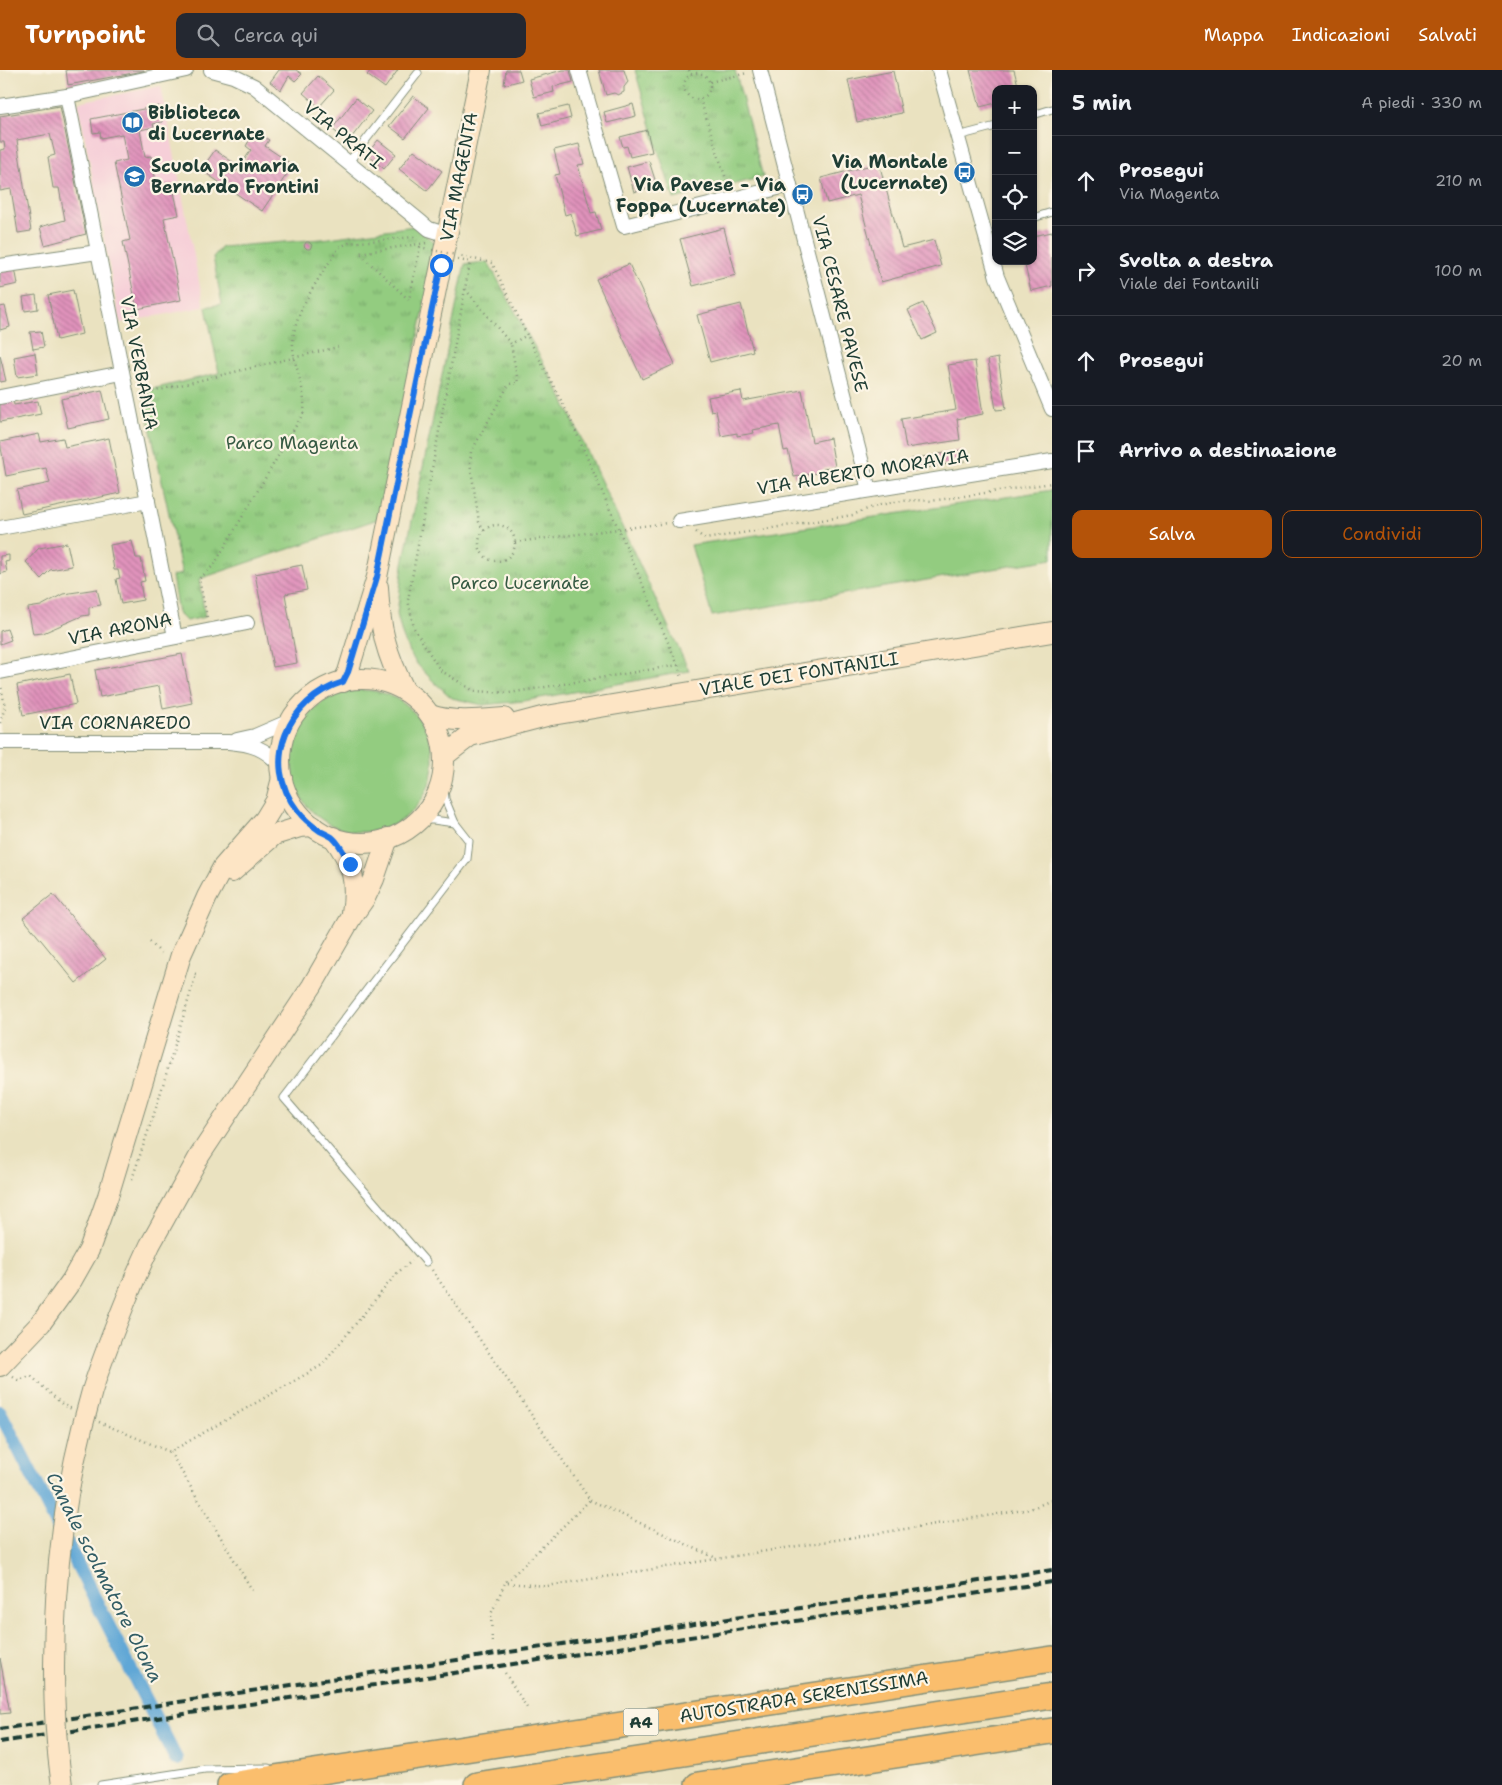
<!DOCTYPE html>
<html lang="it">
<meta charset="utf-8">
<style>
:root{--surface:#171b24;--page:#242831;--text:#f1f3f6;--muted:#9ea1a6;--line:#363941;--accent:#b45309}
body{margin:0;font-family:"Shantell Sans",sans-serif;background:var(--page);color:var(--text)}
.controls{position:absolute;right:15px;top:15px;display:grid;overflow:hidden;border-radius:10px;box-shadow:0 1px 4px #0004}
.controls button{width:45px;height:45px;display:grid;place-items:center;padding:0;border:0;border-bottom:1px solid var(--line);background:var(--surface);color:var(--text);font:25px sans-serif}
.stop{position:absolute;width:15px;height:15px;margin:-11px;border:4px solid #1a73e8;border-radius:50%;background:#fff}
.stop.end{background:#1a73e8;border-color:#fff;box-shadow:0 1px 5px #0008}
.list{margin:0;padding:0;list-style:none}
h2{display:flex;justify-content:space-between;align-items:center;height:65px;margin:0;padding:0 20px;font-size:21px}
h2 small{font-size:16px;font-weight:400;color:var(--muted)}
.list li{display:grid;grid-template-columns:32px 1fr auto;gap:15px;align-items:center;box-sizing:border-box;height:90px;padding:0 20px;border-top:1px solid var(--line)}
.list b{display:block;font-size:19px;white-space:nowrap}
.list p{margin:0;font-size:16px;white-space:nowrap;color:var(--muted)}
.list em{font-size:16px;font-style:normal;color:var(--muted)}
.actions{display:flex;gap:10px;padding:15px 20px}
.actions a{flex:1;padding:11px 0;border:1px solid var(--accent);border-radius:10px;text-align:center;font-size:18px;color:var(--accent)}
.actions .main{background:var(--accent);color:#fff}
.icon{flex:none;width:28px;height:28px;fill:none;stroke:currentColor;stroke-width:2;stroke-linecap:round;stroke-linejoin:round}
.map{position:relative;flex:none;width:1052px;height:1715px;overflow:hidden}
header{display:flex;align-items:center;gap:30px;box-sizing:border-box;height:70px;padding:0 25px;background:var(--accent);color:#fff}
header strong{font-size:24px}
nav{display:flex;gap:28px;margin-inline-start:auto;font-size:18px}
.search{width:350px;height:45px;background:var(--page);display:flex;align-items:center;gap:12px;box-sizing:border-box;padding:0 18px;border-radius:10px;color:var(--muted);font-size:19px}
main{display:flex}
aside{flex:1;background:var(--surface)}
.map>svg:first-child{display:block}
.built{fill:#f6cfd8}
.green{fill:#93cc80;stroke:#59845a}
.park{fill:url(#park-tufts);stroke:#59845a}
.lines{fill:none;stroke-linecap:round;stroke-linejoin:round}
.canal{stroke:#60a7d6;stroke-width:14}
.building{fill:url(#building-back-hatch)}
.lane-casing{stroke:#84907a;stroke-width:9}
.street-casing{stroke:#84907a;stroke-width:16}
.secondary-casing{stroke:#84907a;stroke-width:22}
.highway-casing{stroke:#84907a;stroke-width:28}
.path{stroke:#84907a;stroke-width:2.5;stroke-dasharray:1 4;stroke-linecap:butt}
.lane{stroke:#fff;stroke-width:7}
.street{stroke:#fff;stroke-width:14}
.secondary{stroke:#fde5c5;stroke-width:20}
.highway{stroke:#fabe6d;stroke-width:25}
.rail{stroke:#1f3d34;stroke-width:4;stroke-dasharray:8 4;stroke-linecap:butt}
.secondary-bridge-casing{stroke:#84907a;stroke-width:22;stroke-linecap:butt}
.path-bridge{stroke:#84907a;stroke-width:2.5;stroke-dasharray:1 4;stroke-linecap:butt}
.secondary-bridge{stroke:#fde5c5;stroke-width:20}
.route{stroke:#1a73e8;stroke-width:6}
.labels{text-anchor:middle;stroke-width:4.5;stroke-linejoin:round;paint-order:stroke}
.shield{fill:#fcf5e5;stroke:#617469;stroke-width:1}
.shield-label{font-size:16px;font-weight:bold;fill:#1f3d34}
.poi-label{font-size:18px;font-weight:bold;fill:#1f3d34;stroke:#fcf5e5;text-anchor:start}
.street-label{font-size:18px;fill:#1f3d34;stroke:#fcf5e5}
.park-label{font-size:18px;fill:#365a43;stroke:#fcf5e5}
.water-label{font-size:19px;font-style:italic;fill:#325d65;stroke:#fcf5e5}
</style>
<header>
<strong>Turnpoint</strong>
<div class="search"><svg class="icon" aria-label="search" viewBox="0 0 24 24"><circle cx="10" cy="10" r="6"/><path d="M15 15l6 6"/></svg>Cerca qui</div>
<nav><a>Mappa</a><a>Indicazioni</a><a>Salvati</a></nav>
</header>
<main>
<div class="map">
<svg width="1052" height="1715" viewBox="0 0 1052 1715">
<defs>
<pattern id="park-tufts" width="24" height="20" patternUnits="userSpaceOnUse" patternTransform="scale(1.25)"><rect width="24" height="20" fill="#93cc80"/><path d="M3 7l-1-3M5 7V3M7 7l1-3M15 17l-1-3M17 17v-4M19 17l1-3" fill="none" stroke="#77a76a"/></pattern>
<pattern id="building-back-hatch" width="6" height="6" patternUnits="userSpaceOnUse" patternTransform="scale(1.25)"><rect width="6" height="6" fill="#e193bc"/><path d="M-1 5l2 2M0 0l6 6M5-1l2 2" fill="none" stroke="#b6799a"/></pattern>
</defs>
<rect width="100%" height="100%" fill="#fcf5e5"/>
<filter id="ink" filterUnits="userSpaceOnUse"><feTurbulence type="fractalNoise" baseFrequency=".02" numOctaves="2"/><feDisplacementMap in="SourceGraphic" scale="10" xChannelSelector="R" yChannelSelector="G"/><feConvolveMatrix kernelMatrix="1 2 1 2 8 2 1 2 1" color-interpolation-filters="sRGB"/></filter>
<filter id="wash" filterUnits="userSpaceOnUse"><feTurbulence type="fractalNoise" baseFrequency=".0096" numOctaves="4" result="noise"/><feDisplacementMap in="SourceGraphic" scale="20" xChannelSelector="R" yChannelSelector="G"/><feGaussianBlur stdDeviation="1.12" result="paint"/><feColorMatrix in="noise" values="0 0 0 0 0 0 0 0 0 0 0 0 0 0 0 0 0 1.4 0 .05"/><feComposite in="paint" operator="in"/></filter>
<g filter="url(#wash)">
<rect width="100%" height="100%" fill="#eae2c0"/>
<polygon class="built" points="161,16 204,237 120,253 78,32"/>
<g class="green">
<polygon points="1052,420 1052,489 712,546 691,475"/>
<circle cx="362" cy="691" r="71"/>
</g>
<g class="park">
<polygon points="635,0 735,0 763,107 674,129 658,80"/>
<polygon points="414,156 438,175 378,449 199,509 205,547 186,551 178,543 172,506 182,504 143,324 144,321 219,303 206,237 222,234 213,187 222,177 322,169"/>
<polygon points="488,192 562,327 689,601 523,631 483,635 452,628 433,611 417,594 409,582 402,564 397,544 403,494 465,194"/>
</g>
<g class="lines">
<polyline class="canal" points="0,1342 176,1689"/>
</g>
<g id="blocks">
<g class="building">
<polygon points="66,0 144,0 144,1 68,15"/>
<polygon points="279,0 296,0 302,4 295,11 289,6 281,20 270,12"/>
<polygon points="371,0 398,0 385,18 367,5"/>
<polygon points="506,0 519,0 522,10 504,15"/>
<polygon points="563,0 570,0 573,12 553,17 554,22 534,27 529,9"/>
<polygon points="599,0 624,0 628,12 624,17 624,22 618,25 614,23 606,25"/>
<polygon points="970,0 1014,0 1019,19 996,19 996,33 980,37"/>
<polygon points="893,1 902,43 857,52 848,10"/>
<polygon points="318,6 334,20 319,37 303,23"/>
<polygon points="413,26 429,38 405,68 389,56"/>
<polygon points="356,28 372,41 348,72 332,59"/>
<polygon points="633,34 636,46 607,53 604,42"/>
<polygon points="60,36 86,164 45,175 40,157 65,150 59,118 53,118 48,87 55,85 50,64 17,70 31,161 18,163 11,119 0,121 0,80 5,79 4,72 0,72 0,46"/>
<polygon points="159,36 162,52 153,54 154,57 140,60 145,87 151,86 157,116 172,113 179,145 164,148 181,230 137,239 123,172 130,170 114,93 127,90 122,64 101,68 100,62 93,63 91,49"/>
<polygon points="568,36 571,48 542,56 539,43"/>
<polygon points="647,60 652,82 630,87 627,76 623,77 620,67"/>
<polygon points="255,61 269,70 265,76 293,95 262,141 201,100 215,80 234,93 231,98 236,102 251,80 246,76"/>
<polygon points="378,70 396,84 384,99 367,84"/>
<polygon points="579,74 584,94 578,95 591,143 596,142 601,160 577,166 571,143 565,145 555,105 560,104 554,80"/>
<polygon points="414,80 442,101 427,121 399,99"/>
<polygon points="649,91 657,116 634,122 627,97"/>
<polygon points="879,93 902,178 934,170 941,196 881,212 858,125 827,133 821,108"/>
<polygon points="724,158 736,205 693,216 680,169"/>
<polygon points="1052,162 1052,216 1031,221 1024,191 1033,191 1033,166"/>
<polygon points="306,172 309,172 312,175 310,179 307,179 304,176"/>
<polygon points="629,194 675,294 642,309 596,209"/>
<polygon points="15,198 18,214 0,218 0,201"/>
<polygon points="73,220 82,264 57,270 48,225"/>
<polygon points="36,225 38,239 25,241 23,227"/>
<polygon points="923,233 937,263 922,270 908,240"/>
<polygon points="741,234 753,281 710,292 697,245"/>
<polygon points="5,236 10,257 0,260 0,237"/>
<polygon points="41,261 44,277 33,279 30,262"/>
<polygon points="35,283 38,304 17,307 14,287"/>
<polygon points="0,285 6,311 0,312"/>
<polygon points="998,288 1006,339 996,340 988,290"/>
<polygon points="975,291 983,344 957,349 960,370 906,378 901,349 956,340 948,295"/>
<polygon points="102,320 109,349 68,358 61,329"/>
<polygon points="802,320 812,372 830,368 835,397 823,399 823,402 794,407 788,380 784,381 779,355 753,360 754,363 737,366 737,363 721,366 716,340 711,341 708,327 741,321 743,331"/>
<polygon points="13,329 14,335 38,331 41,344 0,352 0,331"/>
<polygon points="39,364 41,372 63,368 65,377 109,368 120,423 22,444 17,420 50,413 46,398 6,406 0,372"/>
<polygon points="963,380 965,391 913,400 911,389"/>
<polygon points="132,471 136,488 141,488 145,511 140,512 143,530 121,534 116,509 120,508 118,500 114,500 110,475"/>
<polygon points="67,473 72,496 50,500 41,509 26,492 39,478"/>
<polygon points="9,485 9,491 5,492 7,502 0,504 0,486"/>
<polygon points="302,495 307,520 285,524 297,593 273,597 255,504"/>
<polygon points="97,519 101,535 89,537 89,545 82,546 43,563 33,564 28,538 41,536 63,524"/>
<polygon points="7,559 11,570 0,574 0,561"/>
<polygon points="182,584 192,633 163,639 159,616 100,627 95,600"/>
<polygon points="70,604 76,634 23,645 17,615"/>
<polygon points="53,824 106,889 76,913 23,848"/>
<polygon points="0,1588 10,1643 0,1644"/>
</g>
</g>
</g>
<g filter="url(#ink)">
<use href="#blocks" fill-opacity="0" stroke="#84907a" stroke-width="1"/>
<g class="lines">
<defs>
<g id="lane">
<polyline points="1033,45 1052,39"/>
<polyline points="958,66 996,56"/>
<polyline points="348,93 418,3"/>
<polyline points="1033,148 1052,142"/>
<polyline points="418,750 433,750 455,753"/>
<polyline points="426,1192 284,1028 467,789 469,771 455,753 445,729 443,706"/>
<polyline points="101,1715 205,1699 268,1698"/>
</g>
<g id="street">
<polyline points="211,0 233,6 254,16 422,153 429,159 448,165"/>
<polyline points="579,0 624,156 790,115"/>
<polyline points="760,0 869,420"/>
<polyline points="939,0 997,207 1052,339"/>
<polyline points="67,26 175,567"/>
<polyline points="0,36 67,26 186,0"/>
<polyline points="0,196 98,182"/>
<polyline points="0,327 122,303"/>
<polyline points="679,451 1052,391"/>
<polyline points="0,458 148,431"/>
<polyline points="0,602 247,553"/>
<polyline points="237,670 255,666 292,650"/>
<path d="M0,672H229C252,674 265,678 281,696"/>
</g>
<g id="secondary">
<path d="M378,517C380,560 386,583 405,621"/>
<circle cx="362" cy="691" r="82"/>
<polyline points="343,612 348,602 377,507 481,0"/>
<path d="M430,645C454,653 479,650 504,648"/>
<polyline points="444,686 470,666 546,646 1052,562"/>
<path d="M333,767C353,794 357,810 352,843"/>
<polyline points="232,802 274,765 300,757 313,756"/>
<polyline points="135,1208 150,1175 200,1085 312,916 351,848 365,828 374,809 388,768"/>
<polyline points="0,1296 41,1253 72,1210 89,1180 108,1126 181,885 207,827 223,797 265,749 276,731 282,708"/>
</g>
<g id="highway">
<polyline points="230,1715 1052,1589"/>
<polyline points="477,1715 1052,1626"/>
<polyline points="698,1715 1052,1661"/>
</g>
</defs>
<use href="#lane" class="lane-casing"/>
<use href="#street" class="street-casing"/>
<use href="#secondary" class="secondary-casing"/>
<use href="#highway" class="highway-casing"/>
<g class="path">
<polyline points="689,0 691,5"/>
<circle cx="697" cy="16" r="13"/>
<polyline points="710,12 747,3"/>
<polyline points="700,29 729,118"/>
<polyline points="426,173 359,183 409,230 420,177 428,179"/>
<polyline points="458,190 470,192 465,219 511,274 527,265 492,193 460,186"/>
<polyline points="465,219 408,530 414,558 440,600 474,621 509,623 678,595 568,344 527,265"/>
<polyline points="143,324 338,277"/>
<circle cx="497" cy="473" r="18"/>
<polyline points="484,461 479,452 470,392 471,382 509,314 518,313 511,274"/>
<path d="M696,462L705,469L853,445C876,434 905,428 931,431L1052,413"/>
<polyline points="515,472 667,453"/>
<path d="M207,547L199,509L214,495L304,342C306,320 295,300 293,278C291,243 322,205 339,177L349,173L414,167L417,168"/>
<polyline points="678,595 682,608"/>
<polyline points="0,653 5,637 1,616"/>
<polyline points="150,872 164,886"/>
<polyline points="132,1109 157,1035 196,904 192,903"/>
<polyline points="432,1200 590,1430 505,1513"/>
<polyline points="13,1307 18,1310 31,1306 63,1335 72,1339"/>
<polyline points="99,1352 170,1382 322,1295 397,1203 412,1191"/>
<polyline points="170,1382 252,1520"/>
<polyline points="590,1430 716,1488"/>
<polyline points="492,1572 491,1544 505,1513 547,1516 1030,1439 1052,1430"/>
<polyline points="505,1603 529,1641"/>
</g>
<use href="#lane" class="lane"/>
<use href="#street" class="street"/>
<use href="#secondary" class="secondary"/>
<use href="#highway" class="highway"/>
<g class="rail">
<polyline points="0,1659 1052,1500"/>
<polyline points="0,1672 1052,1512"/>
</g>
<defs>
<path id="secondary-bridge" d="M62,1715C56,1676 54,1637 54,1598C54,1502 65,1414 92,1321C104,1283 120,1245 135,1208"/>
</defs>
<use href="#secondary-bridge" class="secondary-bridge-casing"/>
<polyline class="path-bridge" points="432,180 456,185"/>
<use href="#secondary-bridge" class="secondary-bridge"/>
</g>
</g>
<g class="lines" filter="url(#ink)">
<path class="route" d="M350,794C345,785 340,774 333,768C330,765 324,763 320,761C311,755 303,748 297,740C260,692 288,629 343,612L348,602L377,507L441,195"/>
</g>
<defs>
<symbol id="library-disc" viewBox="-11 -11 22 22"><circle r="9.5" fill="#1f6fb2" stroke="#fcf5e5"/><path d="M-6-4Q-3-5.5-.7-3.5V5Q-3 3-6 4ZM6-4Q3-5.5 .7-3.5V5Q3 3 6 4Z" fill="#fff"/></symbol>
<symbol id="bus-disc" viewBox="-11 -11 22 22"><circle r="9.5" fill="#1f6fb2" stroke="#fcf5e5"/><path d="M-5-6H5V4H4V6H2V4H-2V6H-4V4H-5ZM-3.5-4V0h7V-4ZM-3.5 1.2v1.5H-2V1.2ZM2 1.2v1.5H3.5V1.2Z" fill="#fff"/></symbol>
<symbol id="school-disc" viewBox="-11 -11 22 22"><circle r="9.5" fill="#1f6fb2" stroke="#fcf5e5"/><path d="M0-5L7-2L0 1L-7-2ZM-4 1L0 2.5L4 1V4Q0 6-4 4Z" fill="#fff"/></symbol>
</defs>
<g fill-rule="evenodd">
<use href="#library-disc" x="120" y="40" width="25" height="25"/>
<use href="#bus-disc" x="952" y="90" width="25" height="25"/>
<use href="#school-disc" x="122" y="94" width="25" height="25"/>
<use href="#bus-disc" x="790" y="112" width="25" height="25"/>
</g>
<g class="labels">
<rect class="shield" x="623.5" y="1638.5" width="35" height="27" rx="4"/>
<g class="shield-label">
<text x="641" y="1658">A4</text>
</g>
<g class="poi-label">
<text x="148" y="49">Biblioteca<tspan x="148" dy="21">di Lucernate</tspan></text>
<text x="948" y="98" text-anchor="end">Via Montale<tspan x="948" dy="21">(Lucernate)</tspan></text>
<text x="151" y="102">Scuola primaria<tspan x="151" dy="21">Bernardo Frontini</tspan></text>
<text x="786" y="121" text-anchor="end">Via Pavese - Via<tspan x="786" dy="21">Foppa (Lucernate)</tspan></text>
</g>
<g class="street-label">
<text transform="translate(343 65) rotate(39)" y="6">VIA PRATI</text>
<text transform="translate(459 107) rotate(-79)" y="6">VIA MAGENTA</text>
<text transform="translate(840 234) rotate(76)" y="6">VIA CESARE PAVESE</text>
<text transform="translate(139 293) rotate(79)" y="6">VIA VERBANIA</text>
<text transform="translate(863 402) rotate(-9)" y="6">VIA ALBERTO MORAVIA</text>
<text transform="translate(120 559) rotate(-11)" y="6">VIA ARONA</text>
<text transform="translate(799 604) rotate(-9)" y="6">VIALE DEI FONTANILI</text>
<text x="115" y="659">VIA CORNAREDO</text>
<text transform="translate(804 1627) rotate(-9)" y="6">AUTOSTRADA SERENISSIMA</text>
</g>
<g class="park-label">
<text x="292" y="379">Parco Magenta</text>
<text x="520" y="519">Parco Lucernate</text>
</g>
<g class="water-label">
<text transform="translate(105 1507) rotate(63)" y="7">Canale scolmatore Olona</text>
</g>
</g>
</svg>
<div class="controls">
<button>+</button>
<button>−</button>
<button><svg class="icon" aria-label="locate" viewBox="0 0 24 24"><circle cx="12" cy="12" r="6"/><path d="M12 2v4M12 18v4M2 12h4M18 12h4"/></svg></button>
<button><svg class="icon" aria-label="layers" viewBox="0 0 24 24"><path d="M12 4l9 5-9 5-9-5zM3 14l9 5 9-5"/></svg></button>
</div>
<div class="stop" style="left:441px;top:195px"></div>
<div class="stop end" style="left:350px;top:794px"></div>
</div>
<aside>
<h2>5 min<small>A piedi · 330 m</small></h2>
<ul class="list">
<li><svg class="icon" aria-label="ahead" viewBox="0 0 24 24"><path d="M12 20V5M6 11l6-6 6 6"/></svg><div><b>Prosegui</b><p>Via Magenta</p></div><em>210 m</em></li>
<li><svg class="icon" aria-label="right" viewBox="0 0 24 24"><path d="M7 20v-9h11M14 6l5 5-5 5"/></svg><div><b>Svolta a destra</b><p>Viale dei Fontanili</p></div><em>100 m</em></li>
<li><svg class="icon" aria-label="ahead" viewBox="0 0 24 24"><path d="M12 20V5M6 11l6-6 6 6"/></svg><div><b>Prosegui</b></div><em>20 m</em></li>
<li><svg class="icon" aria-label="arrive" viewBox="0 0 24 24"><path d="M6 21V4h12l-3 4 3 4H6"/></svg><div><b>Arrivo a destinazione</b></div></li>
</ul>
<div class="actions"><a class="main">Salva</a><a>Condividi</a></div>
</aside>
</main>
